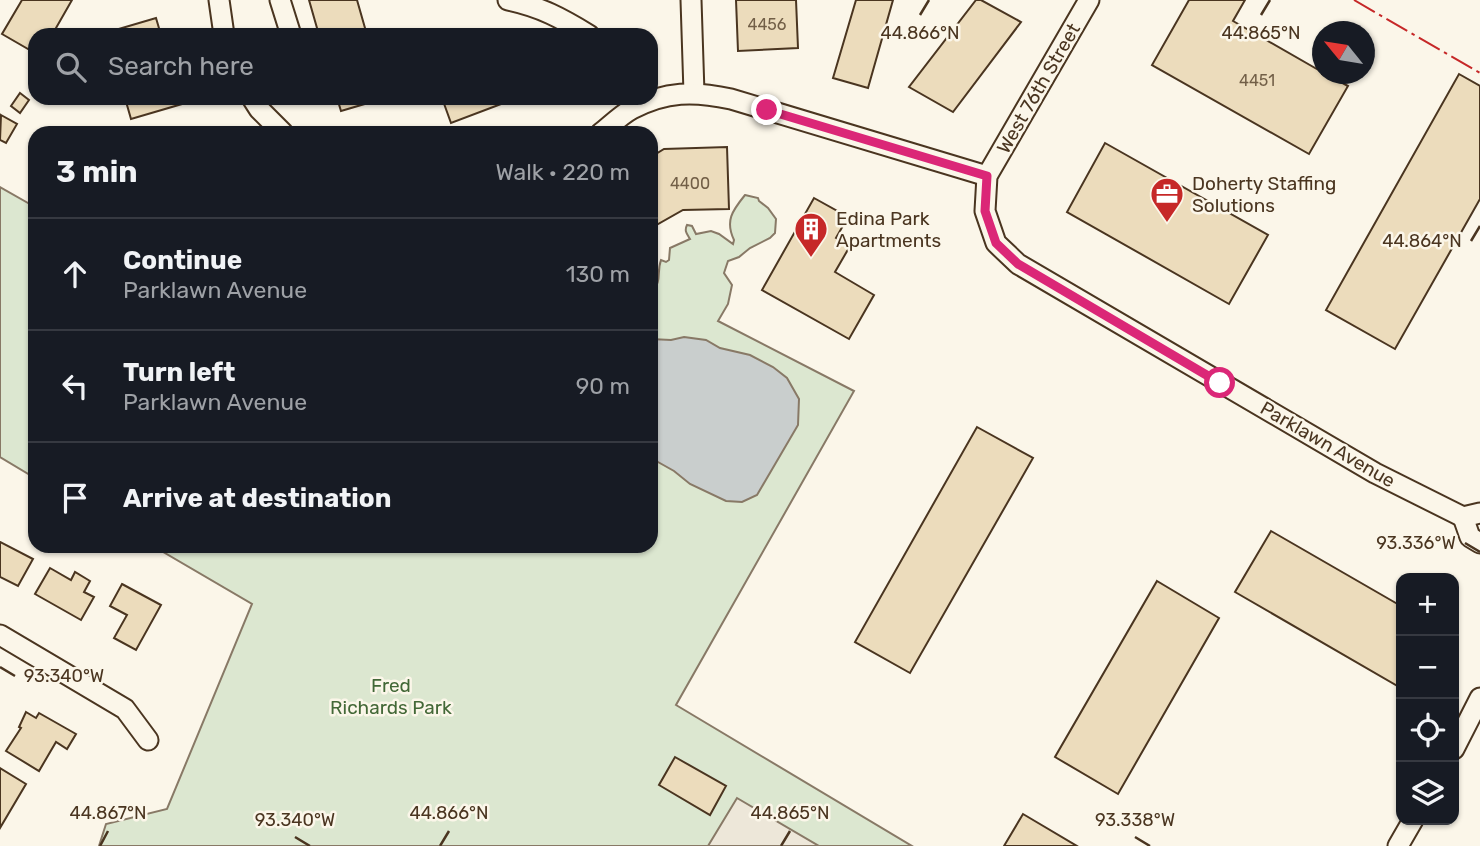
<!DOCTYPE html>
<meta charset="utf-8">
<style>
:root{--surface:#171b24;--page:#242831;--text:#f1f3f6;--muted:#9ea1a6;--line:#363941}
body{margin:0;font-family:Rubik,sans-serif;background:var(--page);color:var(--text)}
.controls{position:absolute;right:21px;bottom:21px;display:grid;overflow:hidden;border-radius:14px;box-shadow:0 2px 5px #0004}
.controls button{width:63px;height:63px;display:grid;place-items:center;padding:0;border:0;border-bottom:2px solid var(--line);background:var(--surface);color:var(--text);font:35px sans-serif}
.compass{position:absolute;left:1312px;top:21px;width:63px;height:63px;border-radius:50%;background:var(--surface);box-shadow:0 2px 5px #0004;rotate:300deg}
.stop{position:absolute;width:21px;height:21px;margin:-16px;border:5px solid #db2777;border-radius:50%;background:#fff}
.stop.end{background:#db2777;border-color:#fff;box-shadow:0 2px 7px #0008}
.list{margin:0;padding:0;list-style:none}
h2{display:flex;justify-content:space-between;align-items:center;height:91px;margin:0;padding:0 28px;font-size:30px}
h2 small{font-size:23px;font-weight:400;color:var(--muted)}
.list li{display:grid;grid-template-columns:46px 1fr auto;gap:21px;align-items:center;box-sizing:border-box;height:112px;padding:0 28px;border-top:2px solid var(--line)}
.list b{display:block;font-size:26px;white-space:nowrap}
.list p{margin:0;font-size:23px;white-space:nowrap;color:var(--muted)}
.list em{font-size:23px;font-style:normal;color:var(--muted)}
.icon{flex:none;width:38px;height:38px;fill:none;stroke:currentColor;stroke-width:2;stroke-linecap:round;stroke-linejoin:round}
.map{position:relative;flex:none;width:1480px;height:846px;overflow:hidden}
.search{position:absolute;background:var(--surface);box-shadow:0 2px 5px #0004;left:28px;top:28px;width:630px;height:77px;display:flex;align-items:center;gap:18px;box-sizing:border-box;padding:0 24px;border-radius:21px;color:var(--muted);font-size:26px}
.panel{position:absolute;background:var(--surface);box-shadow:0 2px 5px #0004;left:28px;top:126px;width:630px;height:427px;border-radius:21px}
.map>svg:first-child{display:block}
.green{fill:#dce7d0;stroke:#887966;stroke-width:2}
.parking{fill:#ede7d9;stroke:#887966;stroke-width:2}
.water{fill:#c9cecd;stroke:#887966;stroke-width:2}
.building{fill:#ecdcbc;stroke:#4a3520;stroke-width:2}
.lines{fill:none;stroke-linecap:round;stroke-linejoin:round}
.minor-casing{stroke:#4a3520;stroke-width:23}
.minor{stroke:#fbf6e9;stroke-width:19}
.power{stroke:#c62828;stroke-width:2;stroke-dasharray:24 5 3.5 5;stroke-linecap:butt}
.route{stroke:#db2777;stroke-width:9}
.ticks{fill:none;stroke:#4a3520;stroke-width:2.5}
.labels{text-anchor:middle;stroke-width:5;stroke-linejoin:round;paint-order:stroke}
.number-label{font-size:16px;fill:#725f47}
.street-label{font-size:19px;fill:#4a3520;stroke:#fbf6e9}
.poi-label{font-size:19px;fill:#4a3520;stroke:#fbf6e9;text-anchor:start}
.park-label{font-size:19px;fill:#436837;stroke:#fbf6e9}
.ticks-label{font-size:18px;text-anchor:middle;fill:#4a3520;stroke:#fbf6e9;stroke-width:5;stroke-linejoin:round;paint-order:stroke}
</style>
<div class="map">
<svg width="1480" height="846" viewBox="0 0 1480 846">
<rect width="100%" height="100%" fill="#fbf6e9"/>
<g class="green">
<polygon points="0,187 35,207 35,478 0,457"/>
<path d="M745,195L758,198L759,201L768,208L776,219L775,233L770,238L750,248L739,257L728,261L724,273L732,285L728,304L718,321L854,391L676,705L912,846H99L106,824L167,809L252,604L153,546H651V292C663,281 656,274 661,260L666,262L669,260L670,248L690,239C687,234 684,231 687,225L692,226L696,234L711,231L719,234L733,244L734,240C725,221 732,211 745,195Z"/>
</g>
<polygon class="parking" points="737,798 819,846 708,846"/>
<polygon class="water" points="684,337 706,340 720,348 750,355 773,367 787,378 799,399 798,425 757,495 742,502 726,501 690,484 674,471 658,462 651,456 651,339 671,340"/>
<g class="building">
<polygon points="22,0 72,0 52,35 35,35 35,53 2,34"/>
<polygon points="309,0 357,0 367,35 319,35"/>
<polygon points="736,0 796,0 798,48 738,51"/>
<polygon points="856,0 893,0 868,88 833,78"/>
<polygon points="976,0 981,0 1021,22 953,112 909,87"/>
<polygon points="1189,0 1245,0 1233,21 1322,72 1322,74 1326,74 1348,86 1309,154 1152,65"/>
<polygon points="156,18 161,35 105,35 105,33"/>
<polygon points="1459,74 1480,86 1480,199 1395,349 1326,310"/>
<polygon points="20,93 29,100 20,113 11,106"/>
<polygon points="125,98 180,98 182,104 131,119"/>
<polygon points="337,98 366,98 368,103 341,111"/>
<polygon points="442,98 517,98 451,123"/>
<polygon points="1,115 17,124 6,143 0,140"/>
<polygon points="1105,143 1268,235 1229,304 1067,212"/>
<polygon points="727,147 729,209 683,210 651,228 651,157 664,149"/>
<polygon points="814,198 848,217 836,238 850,246 835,272 874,295 849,339 762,290"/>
<polygon points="977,427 1033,458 910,673 855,642"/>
<polygon points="1271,531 1401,606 1401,688 1235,592"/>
<polygon points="0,542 33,559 18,586 0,577"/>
<polygon points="50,568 71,580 75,572 90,581 84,592 94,597 81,620 35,594"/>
<polygon points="1157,581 1219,618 1118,794 1055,757"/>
<polygon points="122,584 161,605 136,650 114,638 127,615 110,606"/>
<polygon points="26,712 36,718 39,713 76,734 67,749 56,742 39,771 6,751 21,728 19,727"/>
<polygon points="675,757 726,786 710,815 659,785"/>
<polygon points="0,768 26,784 0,828"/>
<polygon points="1023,814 1077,846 1004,846"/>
</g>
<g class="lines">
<defs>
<g id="minor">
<polyline points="219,0 224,35"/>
<polyline points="280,0 291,35"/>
<path d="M508,0C541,7 561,18 589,35"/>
<polyline points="691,0 694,93"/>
<polyline points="1089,0 987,176 985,211 996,243 1018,264 1375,473 1463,517 1480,513"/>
<polyline points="252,98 259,109 283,133"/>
<path d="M601,133C611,125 621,115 632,109C666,91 694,91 731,99L987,176"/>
<polyline points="1463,517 1470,537 1480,543"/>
<polyline points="0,635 125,709 148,740"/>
<polyline points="1454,749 1480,698"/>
<polyline points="1398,846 1413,820"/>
</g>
</defs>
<use href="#minor" class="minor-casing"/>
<use href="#minor" class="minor"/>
<polyline class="power" points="1354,0 1480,73"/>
</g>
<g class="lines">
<polyline class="route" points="767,110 987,176 985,211 996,243 1018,264 1220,383"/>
</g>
<path class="ticks" d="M920,15L929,0M1261,15L1270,0M1471,241L1480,226M1465,543L1480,552M0,667L15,676M295,837L310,846M1135,837L1150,846M100,846L108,831M440,846L449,831M781,846L790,831"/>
<defs>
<symbol id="office-pin" viewBox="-11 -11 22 30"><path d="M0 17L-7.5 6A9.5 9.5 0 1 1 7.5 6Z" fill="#c62828" stroke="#fbf6e9"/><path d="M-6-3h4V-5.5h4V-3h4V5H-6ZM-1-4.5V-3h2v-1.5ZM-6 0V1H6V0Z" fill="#fff"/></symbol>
<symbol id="building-pin" viewBox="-11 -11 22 30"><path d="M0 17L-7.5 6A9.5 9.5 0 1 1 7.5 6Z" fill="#c62828" stroke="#fbf6e9"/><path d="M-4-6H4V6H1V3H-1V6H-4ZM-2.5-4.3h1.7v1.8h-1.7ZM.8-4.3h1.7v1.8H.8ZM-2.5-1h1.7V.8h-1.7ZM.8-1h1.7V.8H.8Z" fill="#fff"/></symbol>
</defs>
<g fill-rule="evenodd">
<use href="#office-pin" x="1148" y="175" width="38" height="52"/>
<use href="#building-pin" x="792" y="210" width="38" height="52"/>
</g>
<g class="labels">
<g class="number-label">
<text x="767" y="30">4456</text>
<text x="1257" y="86">4451</text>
<text x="690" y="189">4400</text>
</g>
<g class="street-label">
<text transform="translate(1038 88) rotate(-60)" y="7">West 76th Street</text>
<text transform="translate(1328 444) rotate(30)" y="7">Parklawn Avenue</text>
</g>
<g class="poi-label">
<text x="1192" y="190">Doherty Staffing<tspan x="1192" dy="22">Solutions</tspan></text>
<text x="836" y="225">Edina Park<tspan x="836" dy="22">Apartments</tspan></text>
</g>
<g class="park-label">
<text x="391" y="692">Fred<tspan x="391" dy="22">Richards Park</tspan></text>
</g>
</g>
<g class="ticks-label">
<text x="920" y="39">44.866°N</text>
<text x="1261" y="39">44.865°N</text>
<text x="1422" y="247">44.864°N</text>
<text x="1416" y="549">93.336°W</text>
<text x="64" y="682">93.340°W</text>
<text x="108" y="819">44.867°N</text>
<text x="449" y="819">44.866°N</text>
<text x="790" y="819">44.865°N</text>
<text x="295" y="826">93.340°W</text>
<text x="1135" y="826">93.338°W</text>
</g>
</svg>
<div class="controls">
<button>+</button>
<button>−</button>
<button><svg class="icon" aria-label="locate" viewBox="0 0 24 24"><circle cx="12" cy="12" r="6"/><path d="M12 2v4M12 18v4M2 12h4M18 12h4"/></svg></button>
<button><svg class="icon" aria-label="layers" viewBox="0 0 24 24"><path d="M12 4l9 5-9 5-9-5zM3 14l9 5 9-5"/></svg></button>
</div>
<svg class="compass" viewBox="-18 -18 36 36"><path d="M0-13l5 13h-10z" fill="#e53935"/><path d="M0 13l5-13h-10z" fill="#9ea1a6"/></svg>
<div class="stop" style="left:1220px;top:383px"></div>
<div class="stop end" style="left:767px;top:110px"></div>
<div class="search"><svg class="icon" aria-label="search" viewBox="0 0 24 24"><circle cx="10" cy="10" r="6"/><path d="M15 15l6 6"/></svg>Search here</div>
<section class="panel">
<h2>3 min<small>Walk · 220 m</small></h2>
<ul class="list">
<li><svg class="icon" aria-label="ahead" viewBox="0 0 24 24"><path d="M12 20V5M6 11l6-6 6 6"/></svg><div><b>Continue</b><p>Parklawn Avenue</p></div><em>130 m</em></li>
<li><svg class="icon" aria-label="left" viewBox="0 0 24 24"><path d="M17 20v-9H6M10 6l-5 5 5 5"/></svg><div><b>Turn left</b><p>Parklawn Avenue</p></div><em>90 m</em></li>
<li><svg class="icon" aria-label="arrive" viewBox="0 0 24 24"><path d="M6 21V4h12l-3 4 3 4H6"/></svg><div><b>Arrive at destination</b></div></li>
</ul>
</section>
</div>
